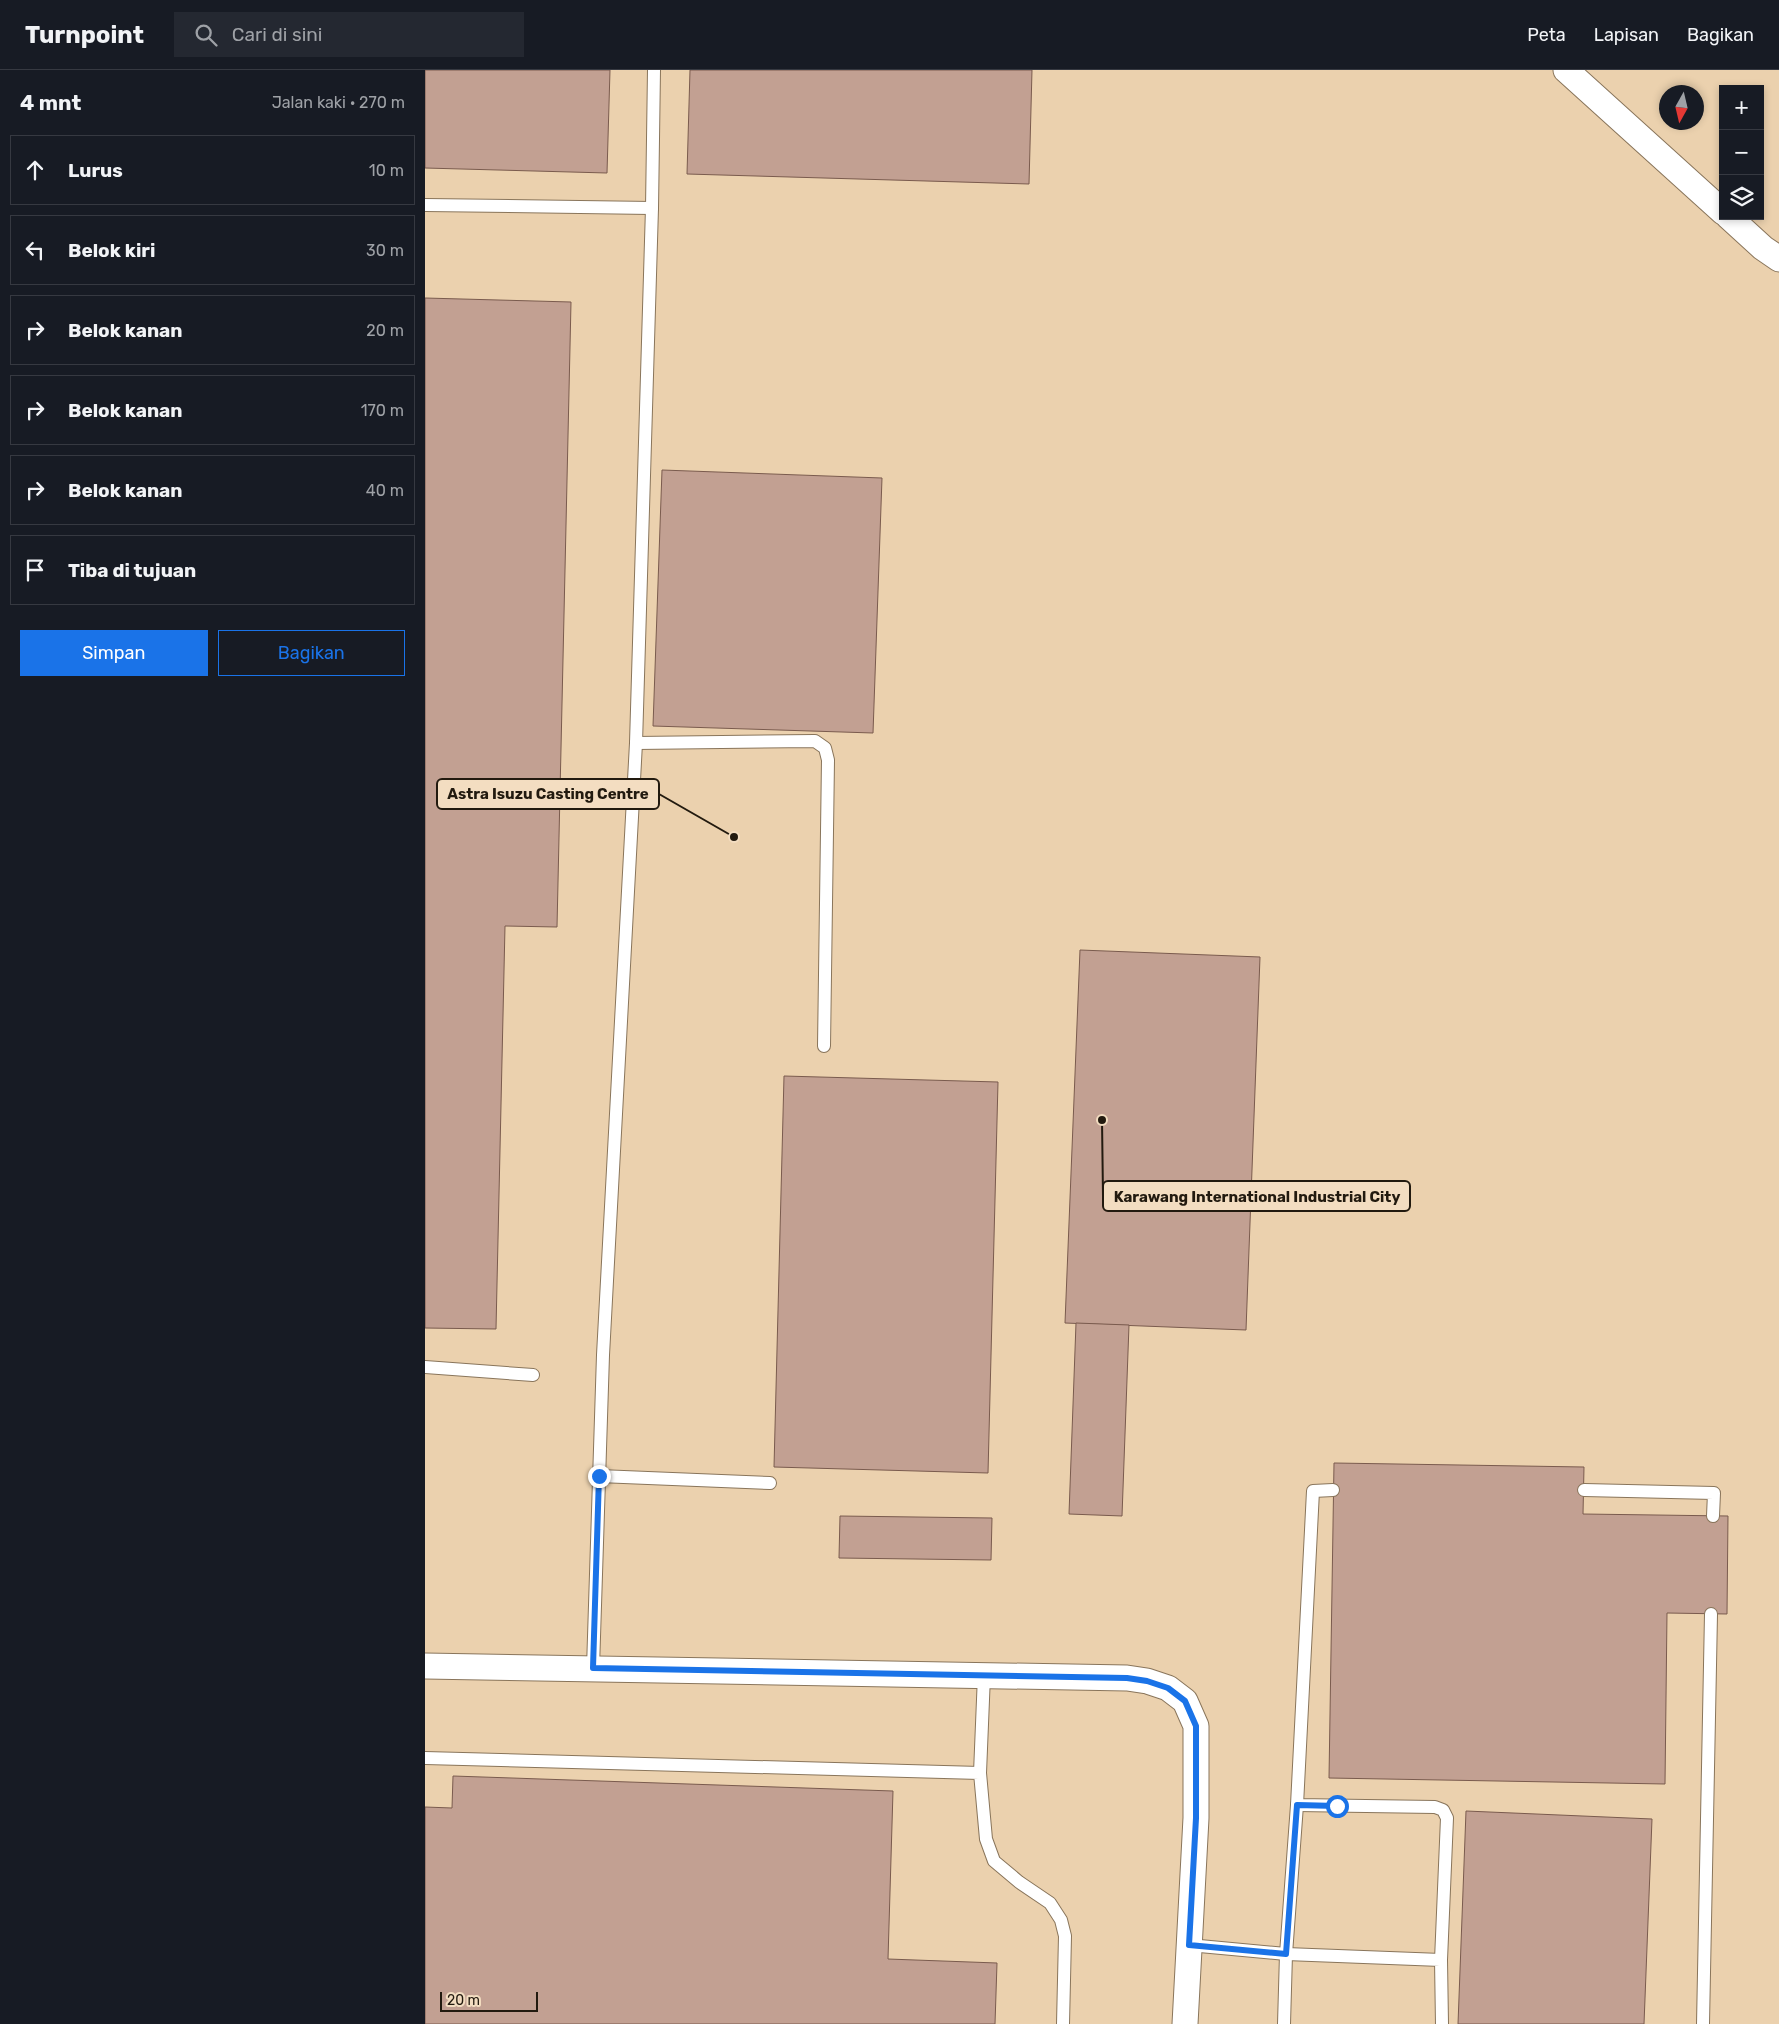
<!DOCTYPE html>
<html lang="id">
<meta charset="utf-8">
<style>
:root{--surface:#171b24;--page:#242831;--text:#f1f3f6;--muted:#9ea1a6;--line:#363941;--accent:#1a73e8}
body{margin:0;font-family:Rubik,sans-serif;background:var(--page);color:var(--text)}
.controls{position:absolute;right:15px;top:15px;display:grid;overflow:hidden;border-radius:0px;box-shadow:0 2px 8px #0003}
.controls button{width:45px;height:45px;display:grid;place-items:center;padding:0;border:0;border-bottom:1px solid var(--line);background:var(--surface);color:var(--text);font:25px sans-serif}
.compass{position:absolute;left:1234px;top:15px;width:45px;height:45px;border-radius:50%;background:var(--surface);box-shadow:0 2px 8px #0003;rotate:188deg}
.scale{position:absolute;left:15px;bottom:12px;width:98px;box-sizing:border-box;padding-left:5px;border:2px solid #221a0f;border-top:0;font-size:14px;line-height:18px;white-space:nowrap;color:#221a0f;-webkit-text-stroke:4px #f3ddc1;paint-order:stroke}
.stop{position:absolute;width:15px;height:15px;margin:-11px;border:4px solid #1a73e8;border-radius:50%;background:#fff}
.stop.end{background:#1a73e8;border-color:#fff;box-shadow:0 1px 5px #0008}
.list{margin:0;padding:0;list-style:none}
h2{display:flex;justify-content:space-between;align-items:center;height:65px;margin:0;padding:0 20px;font-size:21px}
h2 small{font-size:16px;font-weight:400;color:var(--muted)}
.list li{display:grid;grid-template-columns:32px 1fr auto;gap:15px;align-items:center;box-sizing:border-box;height:70px;margin:0 10px 10px;padding:0 10px;border:1px solid var(--line);border-radius:0px}
.list b{display:block;font-size:19px;white-space:nowrap}
.list em{font-size:16px;font-style:normal;color:var(--muted)}
.actions{display:flex;gap:10px;padding:15px 20px}
.actions a{flex:1;padding:11px 0;border:1px solid var(--accent);border-radius:0px;text-align:center;font-size:18px;color:var(--accent)}
.actions .main{background:var(--accent);color:#fff}
.icon{flex:none;width:28px;height:28px;fill:none;stroke:currentColor;stroke-width:2;stroke-linecap:round;stroke-linejoin:round}
.map{position:relative;flex:none;width:1354px;height:1954px;overflow:hidden}
header{display:flex;align-items:center;gap:30px;box-sizing:border-box;height:70px;padding:0 25px;background:var(--surface);border-bottom:1px solid var(--line)}
header strong{font-size:24px}
nav{display:flex;gap:28px;margin-inline-start:auto;font-size:18px}
.search{width:350px;height:45px;background:var(--page);display:flex;align-items:center;gap:12px;box-sizing:border-box;padding:0 18px;border-radius:0px;color:var(--muted);font-size:19px}
main{display:flex}
aside{flex:1;background:var(--surface)}
.map>svg:first-child{display:block}
.built{fill:#ebd1ae;fill-rule:evenodd}
.building{fill:#c2a092;stroke:#7a5b4e}
.lines{fill:none;stroke-linecap:round;stroke-linejoin:round}
.service-casing{stroke:#89755b;stroke-width:14}
.minor-casing{stroke:#89755b;stroke-width:27}
.service{stroke:#fff;stroke-width:12}
.minor{stroke:#fff;stroke-width:25}
.route{stroke:#1a73e8;stroke-width:6}
.leader{fill:none;stroke:#221a0f;stroke-width:2}
.callout-dot{fill:#221a0f;stroke:#f3ddc1;stroke-width:2}
.callout{fill:#f3ddc1;stroke:#221a0f;stroke-width:2}
.callout-label{font-size:15px;text-anchor:middle;font-weight:bold;fill:#221a0f}
</style>
<header>
<strong>Turnpoint</strong>
<div class="search"><svg class="icon" aria-label="search" viewBox="0 0 24 24"><circle cx="10" cy="10" r="6"/><path d="M15 15l6 6"/></svg>Cari di sini</div>
<nav><a>Peta</a><a>Lapisan</a><a>Bagikan</a></nav>
</header>
<main>
<aside>
<h2>4 mnt<small>Jalan kaki · 270 m</small></h2>
<ul class="list">
<li><svg class="icon" aria-label="ahead" viewBox="0 0 24 24"><path d="M12 20V5M6 11l6-6 6 6"/></svg><div><b>Lurus</b></div><em>10 m</em></li>
<li><svg class="icon" aria-label="left" viewBox="0 0 24 24"><path d="M17 20v-9H6M10 6l-5 5 5 5"/></svg><div><b>Belok kiri</b></div><em>30 m</em></li>
<li><svg class="icon" aria-label="right" viewBox="0 0 24 24"><path d="M7 20v-9h11M14 6l5 5-5 5"/></svg><div><b>Belok kanan</b></div><em>20 m</em></li>
<li><svg class="icon" aria-label="right" viewBox="0 0 24 24"><path d="M7 20v-9h11M14 6l5 5-5 5"/></svg><div><b>Belok kanan</b></div><em>170 m</em></li>
<li><svg class="icon" aria-label="right" viewBox="0 0 24 24"><path d="M7 20v-9h11M14 6l5 5-5 5"/></svg><div><b>Belok kanan</b></div><em>40 m</em></li>
<li><svg class="icon" aria-label="arrive" viewBox="0 0 24 24"><path d="M6 21V4h12l-3 4 3 4H6"/></svg><div><b>Tiba di tujuan</b></div></li>
</ul>
<div class="actions"><a class="main">Simpan</a><a>Bagikan</a></div>
</aside>
<div class="map">
<svg width="1354" height="1954" viewBox="0 0 1354 1954">
<rect width="100%" height="100%" fill="#f3ddc1"/>
<path class="built" d="M0,0H1354V1954H0ZM1298,19H1335V146H1298ZM1242,22H1272V52H1242Z"/>
<g class="building">
<polygon points="0,0 185,0 182,103 0,98"/>
<polygon points="265,0 607,0 604,114 262,104"/>
<polygon points="0,228 146,232 132,857 80,856 71,1259 0,1258"/>
<polygon points="237,400 457,408 448,663 228,656"/>
<polygon points="655,880 835,887 821,1260 640,1253"/>
<polygon points="359,1006 573,1012 563,1403 349,1397"/>
<polygon points="651,1253 704,1255 697,1446 644,1444"/>
<polygon points="909,1393 1159,1397 1158,1444 1303,1446 1302,1544 1242,1543 1240,1714 904,1708"/>
<polygon points="415,1446 567,1448 566,1490 414,1488"/>
<polygon points="28,1706 468,1721 463,1889 572,1893 570,1954 0,1954 0,1737 27,1738"/>
<polygon points="1041,1741 1227,1749 1219,1954 1033,1954"/>
</g>
<g class="lines">
<defs>
<g id="service">
<polyline points="0,135 227,138"/>
<polyline points="211,673 390,671 400,678 403,690 399,976"/>
<polyline points="0,1297 108,1305"/>
<polyline points="174,1406 345,1413"/>
<polyline points="908,1420 888,1421 872,1735 1010,1737 1018,1740 1022,1748 1016,1890"/>
<polyline points="1159,1420 1289,1423 1288,1446"/>
<polyline points="168,1598 178,1285 211,673 227,138 229,0"/>
<polyline points="0,1688 555,1703 561,1769 569,1791 594,1812 625,1833 636,1850 640,1866 638,1954"/>
<polyline points="555,1703 559,1605"/>
<polyline points="764,1875 861,1884 1016,1890 1017,1954"/>
<polyline points="859,1954 861,1884 872,1735"/>
<polyline points="1278,1954 1286,1544"/>
</g>
<g id="minor">
<polyline points="1141,0 1298,142"/>
<polyline points="1303,146 1338,178 1354,189"/>
<polyline points="0,1596 702,1608 722,1611 743,1618 760,1631 771,1656 771,1748 760,1954"/>
</g>
</defs>
<use href="#service" class="service-casing"/>
<use href="#minor" class="minor-casing"/>
<use href="#service" class="service"/>
<use href="#minor" class="minor"/>
</g>
<g class="lines">
<polyline class="route" points="174,1406 168,1598 702,1608 722,1611 743,1618 760,1631 771,1656 771,1748 764,1875 861,1884 872,1735 912,1736"/>
</g>
<path class="leader" d="M309 767L234 724M677 1050L678 1126"/>
<g class="callout-dot">
<circle cx="309" cy="767" r="5"/>
<circle cx="677" cy="1050" r="5"/>
</g>
<g class="callout">
<rect x="12" y="709" width="222" height="30" rx="5"/>
<rect x="678" y="1111" width="307" height="30" rx="5"/>
</g>
<g class="callout-label">
<text x="123" y="729">Astra Isuzu Casting Centre</text>
<text x="832" y="1132">Karawang International Industrial City</text>
</g>
</svg>
<div class="controls">
<button>+</button>
<button>−</button>
<button><svg class="icon" aria-label="layers" viewBox="0 0 24 24"><path d="M12 4l9 5-9 5-9-5zM3 14l9 5 9-5"/></svg></button>
</div>
<svg class="compass" viewBox="-18 -18 36 36"><path d="M0-13l5 13h-10z" fill="#e53935"/><path d="M0 13l5-13h-10z" fill="#9ea1a6"/></svg>
<div class="scale">20 m</div>
<div class="stop" style="left:912px;top:1736px"></div>
<div class="stop end" style="left:174px;top:1406px"></div>
</div>
</main>
